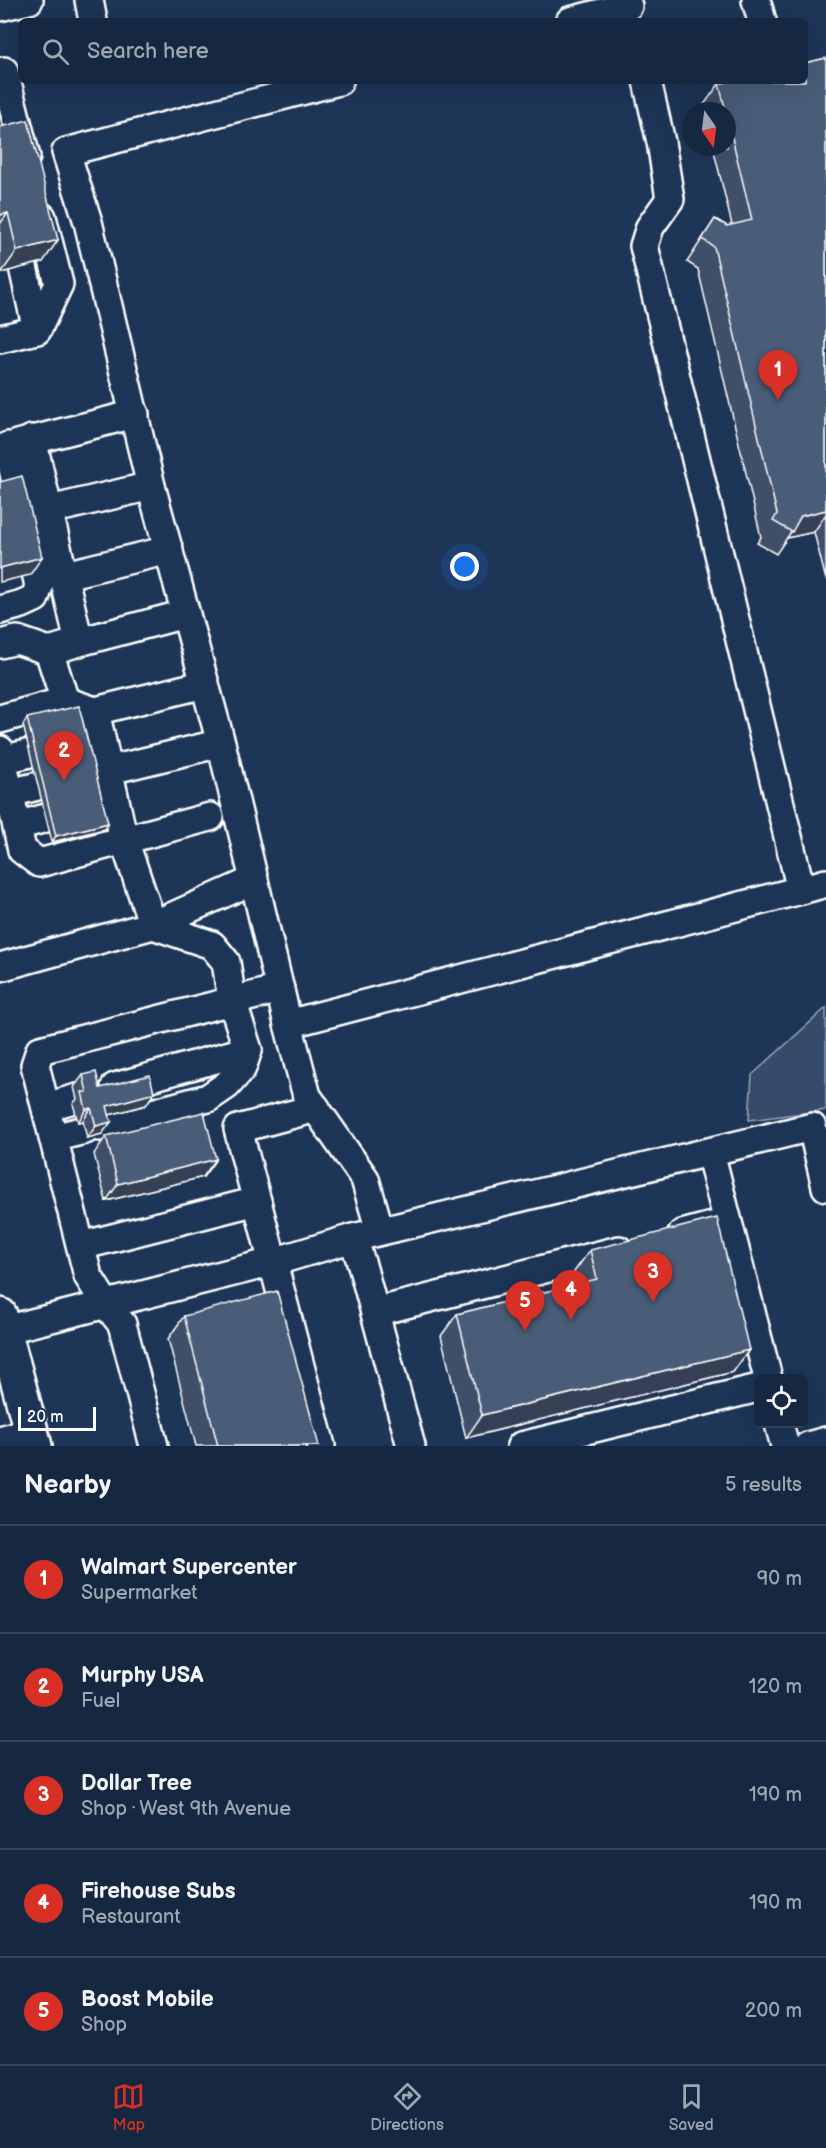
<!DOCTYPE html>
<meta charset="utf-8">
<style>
:root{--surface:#162841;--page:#23344c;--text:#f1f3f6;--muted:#9ea6b1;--line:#35445a;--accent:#d93025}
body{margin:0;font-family:"Balsamiq Sans",sans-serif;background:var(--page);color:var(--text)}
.controls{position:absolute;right:18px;bottom:18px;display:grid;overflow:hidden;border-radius:9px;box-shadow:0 6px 24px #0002}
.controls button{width:54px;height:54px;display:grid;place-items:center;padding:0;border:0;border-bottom:2px solid var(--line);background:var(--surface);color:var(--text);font:30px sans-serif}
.compass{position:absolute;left:682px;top:102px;width:54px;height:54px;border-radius:50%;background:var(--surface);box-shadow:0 6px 24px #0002;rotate:166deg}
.scale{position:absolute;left:18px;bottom:15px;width:78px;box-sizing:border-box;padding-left:6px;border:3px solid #fff;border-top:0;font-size:16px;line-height:21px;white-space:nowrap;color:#fff;-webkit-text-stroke:4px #1d3557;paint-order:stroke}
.you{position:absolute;left:465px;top:567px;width:21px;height:21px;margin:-15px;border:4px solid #fff;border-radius:50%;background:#1a73e8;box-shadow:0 0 0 9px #1a73e833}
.badge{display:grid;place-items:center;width:39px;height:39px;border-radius:50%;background:var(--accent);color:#fff;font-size:20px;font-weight:700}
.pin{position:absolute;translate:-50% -50px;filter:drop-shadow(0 2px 3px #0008)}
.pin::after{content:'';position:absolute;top:32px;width:21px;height:18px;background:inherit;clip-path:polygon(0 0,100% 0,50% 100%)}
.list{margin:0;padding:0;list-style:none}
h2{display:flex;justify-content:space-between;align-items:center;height:78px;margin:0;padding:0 24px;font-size:26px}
h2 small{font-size:20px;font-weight:400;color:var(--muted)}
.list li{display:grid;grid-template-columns:39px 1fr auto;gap:18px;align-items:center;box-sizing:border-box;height:108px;padding:0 24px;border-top:2px solid var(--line)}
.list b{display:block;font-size:22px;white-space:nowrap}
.list p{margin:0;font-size:20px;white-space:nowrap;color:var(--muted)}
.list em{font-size:20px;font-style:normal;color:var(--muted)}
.icon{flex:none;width:33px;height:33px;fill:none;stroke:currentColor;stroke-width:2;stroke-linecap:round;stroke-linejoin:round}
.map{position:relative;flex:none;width:826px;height:1446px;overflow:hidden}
.search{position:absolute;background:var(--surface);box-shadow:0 6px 24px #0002;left:18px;right:18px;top:18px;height:66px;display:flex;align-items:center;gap:15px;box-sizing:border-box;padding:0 21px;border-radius:9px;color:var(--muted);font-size:22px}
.sheet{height:618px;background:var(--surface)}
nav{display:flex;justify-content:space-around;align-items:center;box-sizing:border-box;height:84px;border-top:2px solid var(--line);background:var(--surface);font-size:16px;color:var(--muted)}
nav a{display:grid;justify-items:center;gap:3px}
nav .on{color:var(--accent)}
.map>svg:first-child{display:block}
.green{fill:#364b69;stroke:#9aa5b4;stroke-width:1.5}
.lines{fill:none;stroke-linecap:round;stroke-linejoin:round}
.minor-casing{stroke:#fff;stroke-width:32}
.major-casing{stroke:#fff;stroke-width:38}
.minor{stroke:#1d3557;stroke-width:27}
.major{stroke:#1d3557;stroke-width:33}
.wall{fill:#405068;stroke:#fff;stroke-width:1.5}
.shaded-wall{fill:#344155;stroke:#fff;stroke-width:1.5}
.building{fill:#4a5d79;stroke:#fff;stroke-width:1.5}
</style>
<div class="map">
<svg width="826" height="1446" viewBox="0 0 826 1446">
<rect width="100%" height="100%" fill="#1d3557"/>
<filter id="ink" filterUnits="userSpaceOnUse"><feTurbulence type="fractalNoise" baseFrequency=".0167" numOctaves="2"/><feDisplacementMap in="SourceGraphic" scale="12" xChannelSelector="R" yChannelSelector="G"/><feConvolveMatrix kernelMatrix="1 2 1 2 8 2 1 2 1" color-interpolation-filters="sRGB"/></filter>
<g filter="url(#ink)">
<polygon class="green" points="826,1008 826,1110 749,1120 752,1075"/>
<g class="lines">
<defs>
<g id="minor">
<polyline points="89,0 93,21"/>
<polyline points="756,0 762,21"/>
<polyline points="0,7 29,0"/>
<polyline points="570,21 628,6"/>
<polyline points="4,71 26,157"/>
<polyline points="23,267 37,330"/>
<polyline points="0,339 37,330 59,284 42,217"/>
<polyline points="17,444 135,414"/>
<polyline points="50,510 151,486"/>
<polyline points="65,575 169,550"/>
<polyline points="0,610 22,604 35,598 39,586 8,446"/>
<polyline points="79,642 185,614"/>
<polyline points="0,644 17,640 49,651 79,642 32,439"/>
<polyline points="49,651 65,701"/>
<polyline points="95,711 205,684"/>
<polyline points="0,719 65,701 95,711 124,840 39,863 22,850 0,750"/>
<polyline points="2,760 30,753"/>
<polyline points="94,774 221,743"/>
<polyline points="10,793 38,786"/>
<polyline points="17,826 46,818"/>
<polyline points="254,880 221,743 151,486 88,222 66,152 339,81"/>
<polyline points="801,890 826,883"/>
<polyline points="0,967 153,925 254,880 288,1024 801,890 644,246 650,227 670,199 661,142 647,81"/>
<polyline points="288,1024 307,1096 365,1179 380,1231"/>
<polyline points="115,1087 248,1050 232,1001 280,989"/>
<polyline points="46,1107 77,1098"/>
<polyline points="316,1108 238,1129 321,1446"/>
<polyline points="100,1127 208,1098 227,1085 242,1068 248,1050"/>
<polyline points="53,1138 85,1130"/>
<polyline points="710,1152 768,1378"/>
<polyline points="682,1234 727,1222"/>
<polyline points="353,1238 812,1127 826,1187"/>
<polyline points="81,1246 257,1201"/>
<polyline points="375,1312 619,1250"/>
<polyline points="4,1330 273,1262 353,1238 362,1265 411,1446"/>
<polyline points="779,1424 785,1446"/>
<polyline points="0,1440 31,1431"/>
<polyline points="154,1446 122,1324 105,1303 88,1276 35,1065 40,1050 232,1001 226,962 212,945 153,925 124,840 210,817"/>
<polyline points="521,1446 758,1388"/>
<polyline points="808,1446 826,1441"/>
</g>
<polyline id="major" points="0,1315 35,1446"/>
</defs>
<use href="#minor" class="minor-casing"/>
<use href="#major" class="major-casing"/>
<use href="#minor" class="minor"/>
<use href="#major" class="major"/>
</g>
<g class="wall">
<polygon points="826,58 826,580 814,532 787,538 776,554 757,543 761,537 698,269 687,262 715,219 727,226 732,225 713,147 727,147 727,111 704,111 703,106 719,84"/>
<polygon points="0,127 43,262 1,273 0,267"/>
<polygon points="27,718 104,829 52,842 23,725"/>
<polygon points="83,1075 100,1088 154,1093 146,1105 109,1115 102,1134 87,1138 83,1121 78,1122 73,1104 77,1099 74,1087"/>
<polygon points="106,1136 216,1159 203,1177 106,1201 94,1154"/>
<polygon points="590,1250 749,1350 733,1372 466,1438 441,1336 457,1314 577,1284 574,1272"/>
<polygon points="184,1316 319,1446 196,1446 168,1339"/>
</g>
<g class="shaded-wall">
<polygon points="8,213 0,224 0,215"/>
<polygon points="58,240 43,262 1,273 17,251"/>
<polygon points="826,510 826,514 814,532 787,538 801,516"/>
<polygon points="42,557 30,575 0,582 0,568"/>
<polygon points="108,823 104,829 52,842 56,836"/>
<polygon points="154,1093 146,1105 98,1118 107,1106"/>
<polygon points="91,1108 83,1121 78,1122 86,1110"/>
<polygon points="111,1122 102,1134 87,1138 96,1126"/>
<polygon points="216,1159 203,1177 106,1201 118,1184"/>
<polygon points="749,1350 733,1372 466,1438 482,1415"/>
</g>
<g class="building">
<polygon points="826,58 826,510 801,516 792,532 773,521 777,514 714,247 702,239 715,219 727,226 752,220 727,117 727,111 726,111 719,84 730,81 805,81 805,63"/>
<polygon points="28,120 58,240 17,251 8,213 0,215 0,127"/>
<polygon points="22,476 42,557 0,568 0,482"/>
<polygon points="79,706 108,823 56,836 27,718"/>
<polygon points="96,1072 100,1088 150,1075 154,1093 107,1106 111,1122 96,1126 91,1108 86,1110 82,1092 87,1092 83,1075"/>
<polygon points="204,1112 216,1159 118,1184 106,1136"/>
<polygon points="717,1218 749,1350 482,1415 457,1314 597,1279 590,1250"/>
<polygon points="277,1291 319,1446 218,1446 184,1316"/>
</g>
</g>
</svg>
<div class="controls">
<button><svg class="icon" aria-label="locate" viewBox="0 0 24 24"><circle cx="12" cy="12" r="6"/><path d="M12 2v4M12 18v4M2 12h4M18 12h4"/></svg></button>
</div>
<svg class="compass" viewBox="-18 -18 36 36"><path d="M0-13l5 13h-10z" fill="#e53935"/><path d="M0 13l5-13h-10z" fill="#9ea6b1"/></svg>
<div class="scale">20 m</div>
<div class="you"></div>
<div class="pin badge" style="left:778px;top:400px">1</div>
<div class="pin badge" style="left:64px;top:781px">2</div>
<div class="pin badge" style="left:653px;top:1302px">3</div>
<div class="pin badge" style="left:571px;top:1320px">4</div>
<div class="pin badge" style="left:525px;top:1331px">5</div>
<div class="search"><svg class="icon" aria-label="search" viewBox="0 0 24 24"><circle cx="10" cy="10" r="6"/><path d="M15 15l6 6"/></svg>Search here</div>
</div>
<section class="sheet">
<h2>Nearby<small>5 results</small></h2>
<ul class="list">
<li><span class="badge">1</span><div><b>Walmart Supercenter</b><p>Supermarket</p></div><em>90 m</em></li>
<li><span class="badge">2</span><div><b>Murphy USA</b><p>Fuel</p></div><em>120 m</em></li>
<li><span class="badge">3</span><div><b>Dollar Tree</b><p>Shop · West 9th Avenue</p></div><em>190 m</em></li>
<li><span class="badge">4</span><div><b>Firehouse Subs</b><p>Restaurant</p></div><em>190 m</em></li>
<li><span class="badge">5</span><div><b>Boost Mobile</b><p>Shop</p></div><em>200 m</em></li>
</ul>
</section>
<nav>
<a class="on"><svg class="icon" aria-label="map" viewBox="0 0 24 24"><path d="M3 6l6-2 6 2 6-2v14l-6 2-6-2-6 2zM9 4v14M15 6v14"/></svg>Map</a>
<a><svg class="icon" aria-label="directions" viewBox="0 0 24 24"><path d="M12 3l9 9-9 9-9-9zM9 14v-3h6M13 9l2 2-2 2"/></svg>Directions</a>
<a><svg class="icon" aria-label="saved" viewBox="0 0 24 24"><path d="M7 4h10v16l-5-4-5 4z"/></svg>Saved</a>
</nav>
